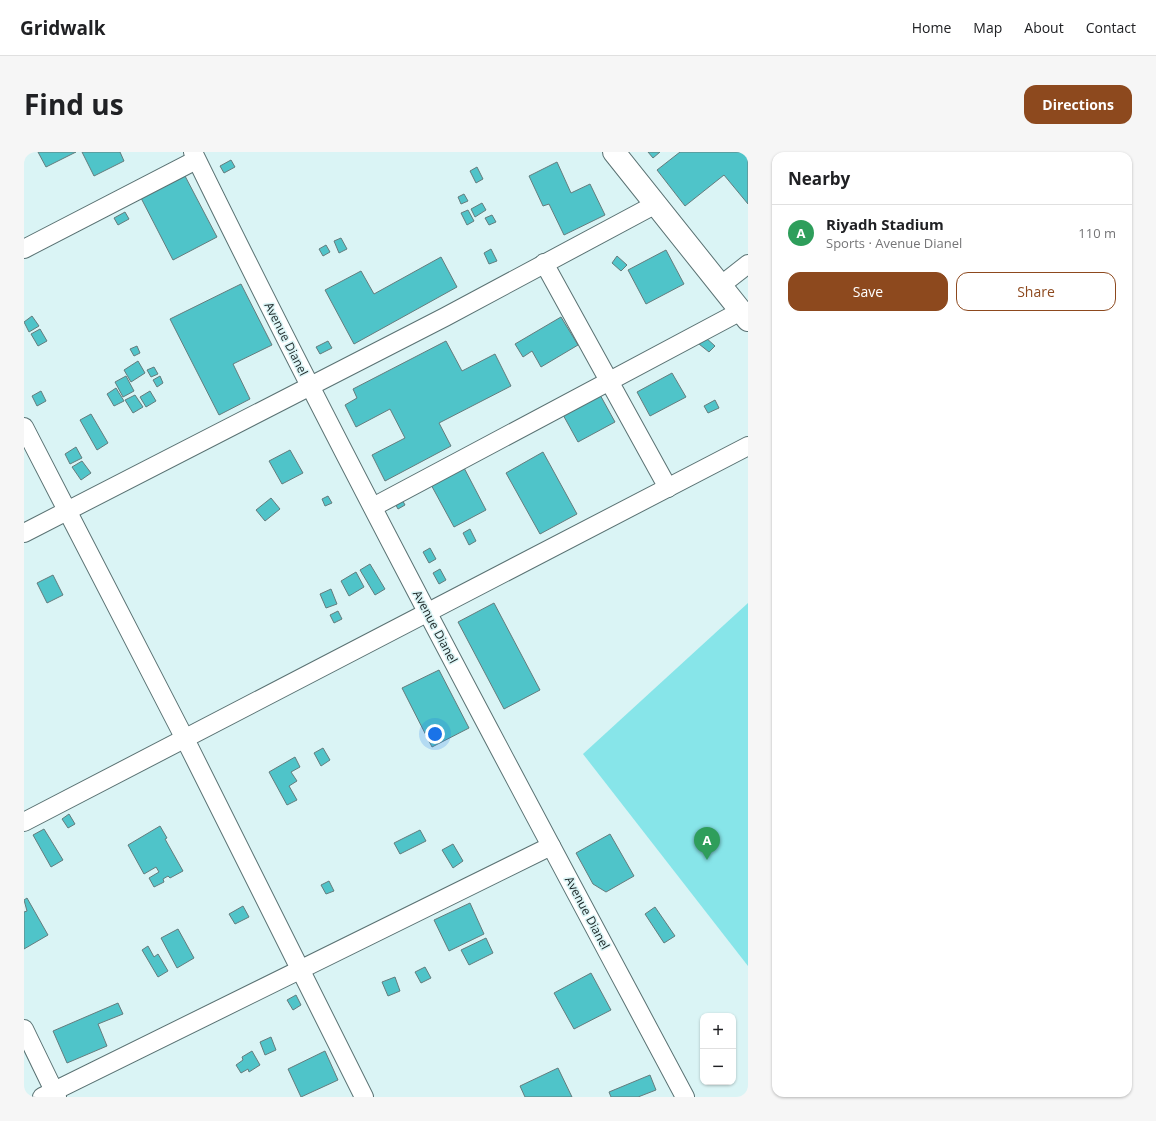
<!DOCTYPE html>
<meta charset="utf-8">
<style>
:root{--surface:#fff;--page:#f6f6f6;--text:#202124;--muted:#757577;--line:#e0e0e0;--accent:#8d491e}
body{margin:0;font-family:"Open Sans",sans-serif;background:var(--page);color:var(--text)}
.controls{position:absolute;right:12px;bottom:12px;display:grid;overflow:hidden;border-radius:8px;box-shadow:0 1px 3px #0004}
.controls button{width:36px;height:36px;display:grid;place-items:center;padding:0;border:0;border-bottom:1px solid var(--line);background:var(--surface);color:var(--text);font:20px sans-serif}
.you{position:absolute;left:411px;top:582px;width:14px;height:14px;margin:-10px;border:3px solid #fff;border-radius:50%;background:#1a73e8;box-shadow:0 0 0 6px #1a73e833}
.badge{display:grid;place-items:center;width:26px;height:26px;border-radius:50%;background:var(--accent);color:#fff;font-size:13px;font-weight:700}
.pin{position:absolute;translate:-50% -33px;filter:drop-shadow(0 1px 2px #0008)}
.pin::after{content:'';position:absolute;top:21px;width:14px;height:12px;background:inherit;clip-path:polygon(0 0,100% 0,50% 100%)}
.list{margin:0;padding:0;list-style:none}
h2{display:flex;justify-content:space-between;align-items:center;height:52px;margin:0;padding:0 16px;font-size:17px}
h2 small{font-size:13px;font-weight:400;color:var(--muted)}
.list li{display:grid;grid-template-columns:26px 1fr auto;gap:12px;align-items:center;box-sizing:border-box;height:56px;padding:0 16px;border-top:1px solid var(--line)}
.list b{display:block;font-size:15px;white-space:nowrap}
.list p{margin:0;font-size:13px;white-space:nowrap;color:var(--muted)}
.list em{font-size:13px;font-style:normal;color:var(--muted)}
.actions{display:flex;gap:8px;padding:12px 16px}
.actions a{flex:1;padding:9px 0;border:1px solid var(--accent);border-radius:12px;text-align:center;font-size:14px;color:var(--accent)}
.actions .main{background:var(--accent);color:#fff}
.map{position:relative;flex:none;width:724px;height:945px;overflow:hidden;border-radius:12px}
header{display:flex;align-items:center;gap:24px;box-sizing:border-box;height:56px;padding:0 20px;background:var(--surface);border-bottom:1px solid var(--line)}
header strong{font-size:19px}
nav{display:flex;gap:22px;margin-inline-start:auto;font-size:14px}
.intro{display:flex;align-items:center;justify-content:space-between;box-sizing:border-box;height:96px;padding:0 24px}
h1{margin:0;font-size:28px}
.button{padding:10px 18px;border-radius:12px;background:var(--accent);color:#fff;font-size:14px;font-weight:700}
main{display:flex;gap:24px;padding:0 24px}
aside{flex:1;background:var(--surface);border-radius:12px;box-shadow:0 1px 3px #0004}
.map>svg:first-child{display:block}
.green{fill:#87e5e9}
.building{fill:#4fc4c9;stroke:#647c7d}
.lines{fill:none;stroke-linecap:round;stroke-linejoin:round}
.street-casing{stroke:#5a7273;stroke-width:20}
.primary-casing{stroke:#5a7273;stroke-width:24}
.street{stroke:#fff;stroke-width:18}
.primary{stroke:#fff;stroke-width:22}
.labels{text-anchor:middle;stroke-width:3;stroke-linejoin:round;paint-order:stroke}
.street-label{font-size:12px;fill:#192323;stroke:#daf4f5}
</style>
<header>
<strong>Gridwalk</strong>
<nav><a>Home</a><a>Map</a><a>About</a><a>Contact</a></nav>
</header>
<div class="intro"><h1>Find us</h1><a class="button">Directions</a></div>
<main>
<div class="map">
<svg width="724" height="945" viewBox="0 0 724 945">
<rect width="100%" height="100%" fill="#daf4f5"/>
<polygon class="green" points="724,451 724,814 559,602"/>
<g class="building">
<polygon points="14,0 52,0 22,15"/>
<polygon points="58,0 96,0 100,9 70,24"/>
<polygon points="624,0 636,0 629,6"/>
<polygon points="656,0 724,0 724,52 700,23 661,54 633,18"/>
<polygon points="207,8 211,15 200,21 196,14"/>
<polygon points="533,10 547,41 566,32 581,63 540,83 525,52 519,54 505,24"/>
<polygon points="453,15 459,27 452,31 446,19"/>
<polygon points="161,24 193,85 149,108 117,46"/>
<polygon points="440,42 444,49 437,52 434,45"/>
<polygon points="458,51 462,58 451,65 447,57"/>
<polygon points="444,58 450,69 443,73 437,61"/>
<polygon points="101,60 105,67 94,73 90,66"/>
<polygon points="468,63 472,70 465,73 461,66"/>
<polygon points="317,86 323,97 315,101 310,89"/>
<polygon points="302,93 306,100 299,104 295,97"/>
<polygon points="467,97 473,109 465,112 460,101"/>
<polygon points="642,98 660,132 622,152 604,118"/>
<polygon points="593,104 603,113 597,119 588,111"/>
<polygon points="417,105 433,135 330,192 301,138 337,119 350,142"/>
<polygon points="217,132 248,193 209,212 226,247 195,263 146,167"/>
<polygon points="8,164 15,174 5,180 0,170"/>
<polygon points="537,165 554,193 517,215 508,199 499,205 491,192"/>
<polygon points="16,177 23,189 14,194 7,182"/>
<polygon points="681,185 691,194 685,200 675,192"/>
<polygon points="304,189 308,196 296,202 292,195"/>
<polygon points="422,189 438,219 471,202 487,234 415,271 427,294 361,329 348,303 381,286 366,257 332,275 321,253 333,246 329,237"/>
<polygon points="113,194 116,201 110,204 106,197"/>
<polygon points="114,209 121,221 107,230 100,218"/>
<polygon points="130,215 134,222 127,225 123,218"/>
<polygon points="648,221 662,245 626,264 613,240"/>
<polygon points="102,224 110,239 99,245 91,230"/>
<polygon points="136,224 139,231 133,235 129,228"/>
<polygon points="92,236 100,249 90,254 83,242"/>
<polygon points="17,239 22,249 13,254 8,244"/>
<polygon points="126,239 132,249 122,255 116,245"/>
<polygon points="575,241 591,270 554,290 538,261"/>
<polygon points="111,243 119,255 109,261 101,248"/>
<polygon points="691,248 695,256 684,261 680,254"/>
<polygon points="67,262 84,291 73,298 56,268"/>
<polygon points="52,295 58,306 46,312 41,302"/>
<polygon points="266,298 279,321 258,332 245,309"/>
<polygon points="519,300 553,362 516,382 482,321"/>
<polygon points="58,309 67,321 57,328 48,315"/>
<polygon points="438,312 462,358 430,375 405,329"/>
<polygon points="375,342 381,353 374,357 368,346"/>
<polygon points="304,344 308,351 301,354 298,347"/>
<polygon points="247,346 256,357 241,369 232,358"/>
<polygon points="446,377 452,389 445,393 439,381"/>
<polygon points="406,396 412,407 405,411 399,400"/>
<polygon points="346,412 361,437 351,443 336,418"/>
<polygon points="416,417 422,428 415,432 409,421"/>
<polygon points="332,420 340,435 325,444 317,429"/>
<polygon points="29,423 39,443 23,451 13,431"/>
<polygon points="307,437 313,452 302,456 296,442"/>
<polygon points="470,451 516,538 480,557 434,470"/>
<polygon points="314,459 318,467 310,471 306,463"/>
<polygon points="415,518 445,576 408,595 378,536"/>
<polygon points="299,596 306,608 297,614 290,601"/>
<polygon points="271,605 276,615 267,620 273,629 265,634 273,648 263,653 245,620"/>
<polygon points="45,662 51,672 44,676 38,667"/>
<polygon points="136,674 143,686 141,687 159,719 146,726 144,724 139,727 140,730 130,735 125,726 135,720 132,715 120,722 104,693"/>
<polygon points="20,677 39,708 27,715 9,683"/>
<polygon points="396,678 402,689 376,702 370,691"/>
<polygon points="586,682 610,724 582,740 569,732 552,701"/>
<polygon points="429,692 439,709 429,716 418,698"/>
<polygon points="305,729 310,739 302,742 297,733"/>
<polygon points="3,746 24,783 0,797 0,760 3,759 0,748"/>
<polygon points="446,751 460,782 425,799 410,768"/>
<polygon points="219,754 225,765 211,772 205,762"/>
<polygon points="631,755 651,784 640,791 621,762"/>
<polygon points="154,777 170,806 153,816 137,786"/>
<polygon points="462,786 469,801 445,813 437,798"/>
<polygon points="124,794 130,805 134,802 144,819 134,825 118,798"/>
<polygon points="401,815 407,826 397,831 391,820"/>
<polygon points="567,821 587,858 550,877 530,841"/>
<polygon points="371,825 376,839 364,844 358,830"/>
<polygon points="272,843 277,853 269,858 263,848"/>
<polygon points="94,851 99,862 74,872 83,894 43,911 29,879"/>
<polygon points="247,885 252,898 241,903 236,890"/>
<polygon points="228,899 236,913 225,920 224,917 217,921 212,913 219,908 218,905"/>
<polygon points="301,899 314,928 277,945 264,917"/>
<polygon points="534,916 548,945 501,945 496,934"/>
<polygon points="626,923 632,938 614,945 587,945 585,940"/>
</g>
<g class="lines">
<defs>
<g id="street">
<path d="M169,0C325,319 494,632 661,945"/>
<polyline points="0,97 172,8"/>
<polyline points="520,111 644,336"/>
<polyline points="696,134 724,112"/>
<polyline points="0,275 161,587 340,945"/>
<polyline points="349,355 717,159"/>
<polyline points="0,381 421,165 632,52"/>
<polyline points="0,670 724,294"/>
<polyline points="0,877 33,945"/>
<polyline points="18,945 527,694"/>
</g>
<polyline id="primary" points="590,0 724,168"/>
</defs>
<use href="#street" class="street-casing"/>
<use href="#primary" class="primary-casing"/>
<use href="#street" class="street"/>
<use href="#primary" class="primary"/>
</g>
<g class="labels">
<g class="street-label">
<text transform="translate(262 187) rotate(63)" y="4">Avenue Dianel</text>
<text transform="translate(411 475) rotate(62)" y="4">Avenue Dianel</text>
<text transform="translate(563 761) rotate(62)" y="4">Avenue Dianel</text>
</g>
</g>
</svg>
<div class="controls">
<button>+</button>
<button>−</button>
</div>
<div class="you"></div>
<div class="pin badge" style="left:683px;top:708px;background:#2e9e5b">A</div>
</div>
<aside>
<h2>Nearby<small></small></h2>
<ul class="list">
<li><span class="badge" style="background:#2e9e5b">A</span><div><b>Riyadh Stadium</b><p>Sports · Avenue Dianel</p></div><em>110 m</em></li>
</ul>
<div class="actions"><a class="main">Save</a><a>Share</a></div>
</aside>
</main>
